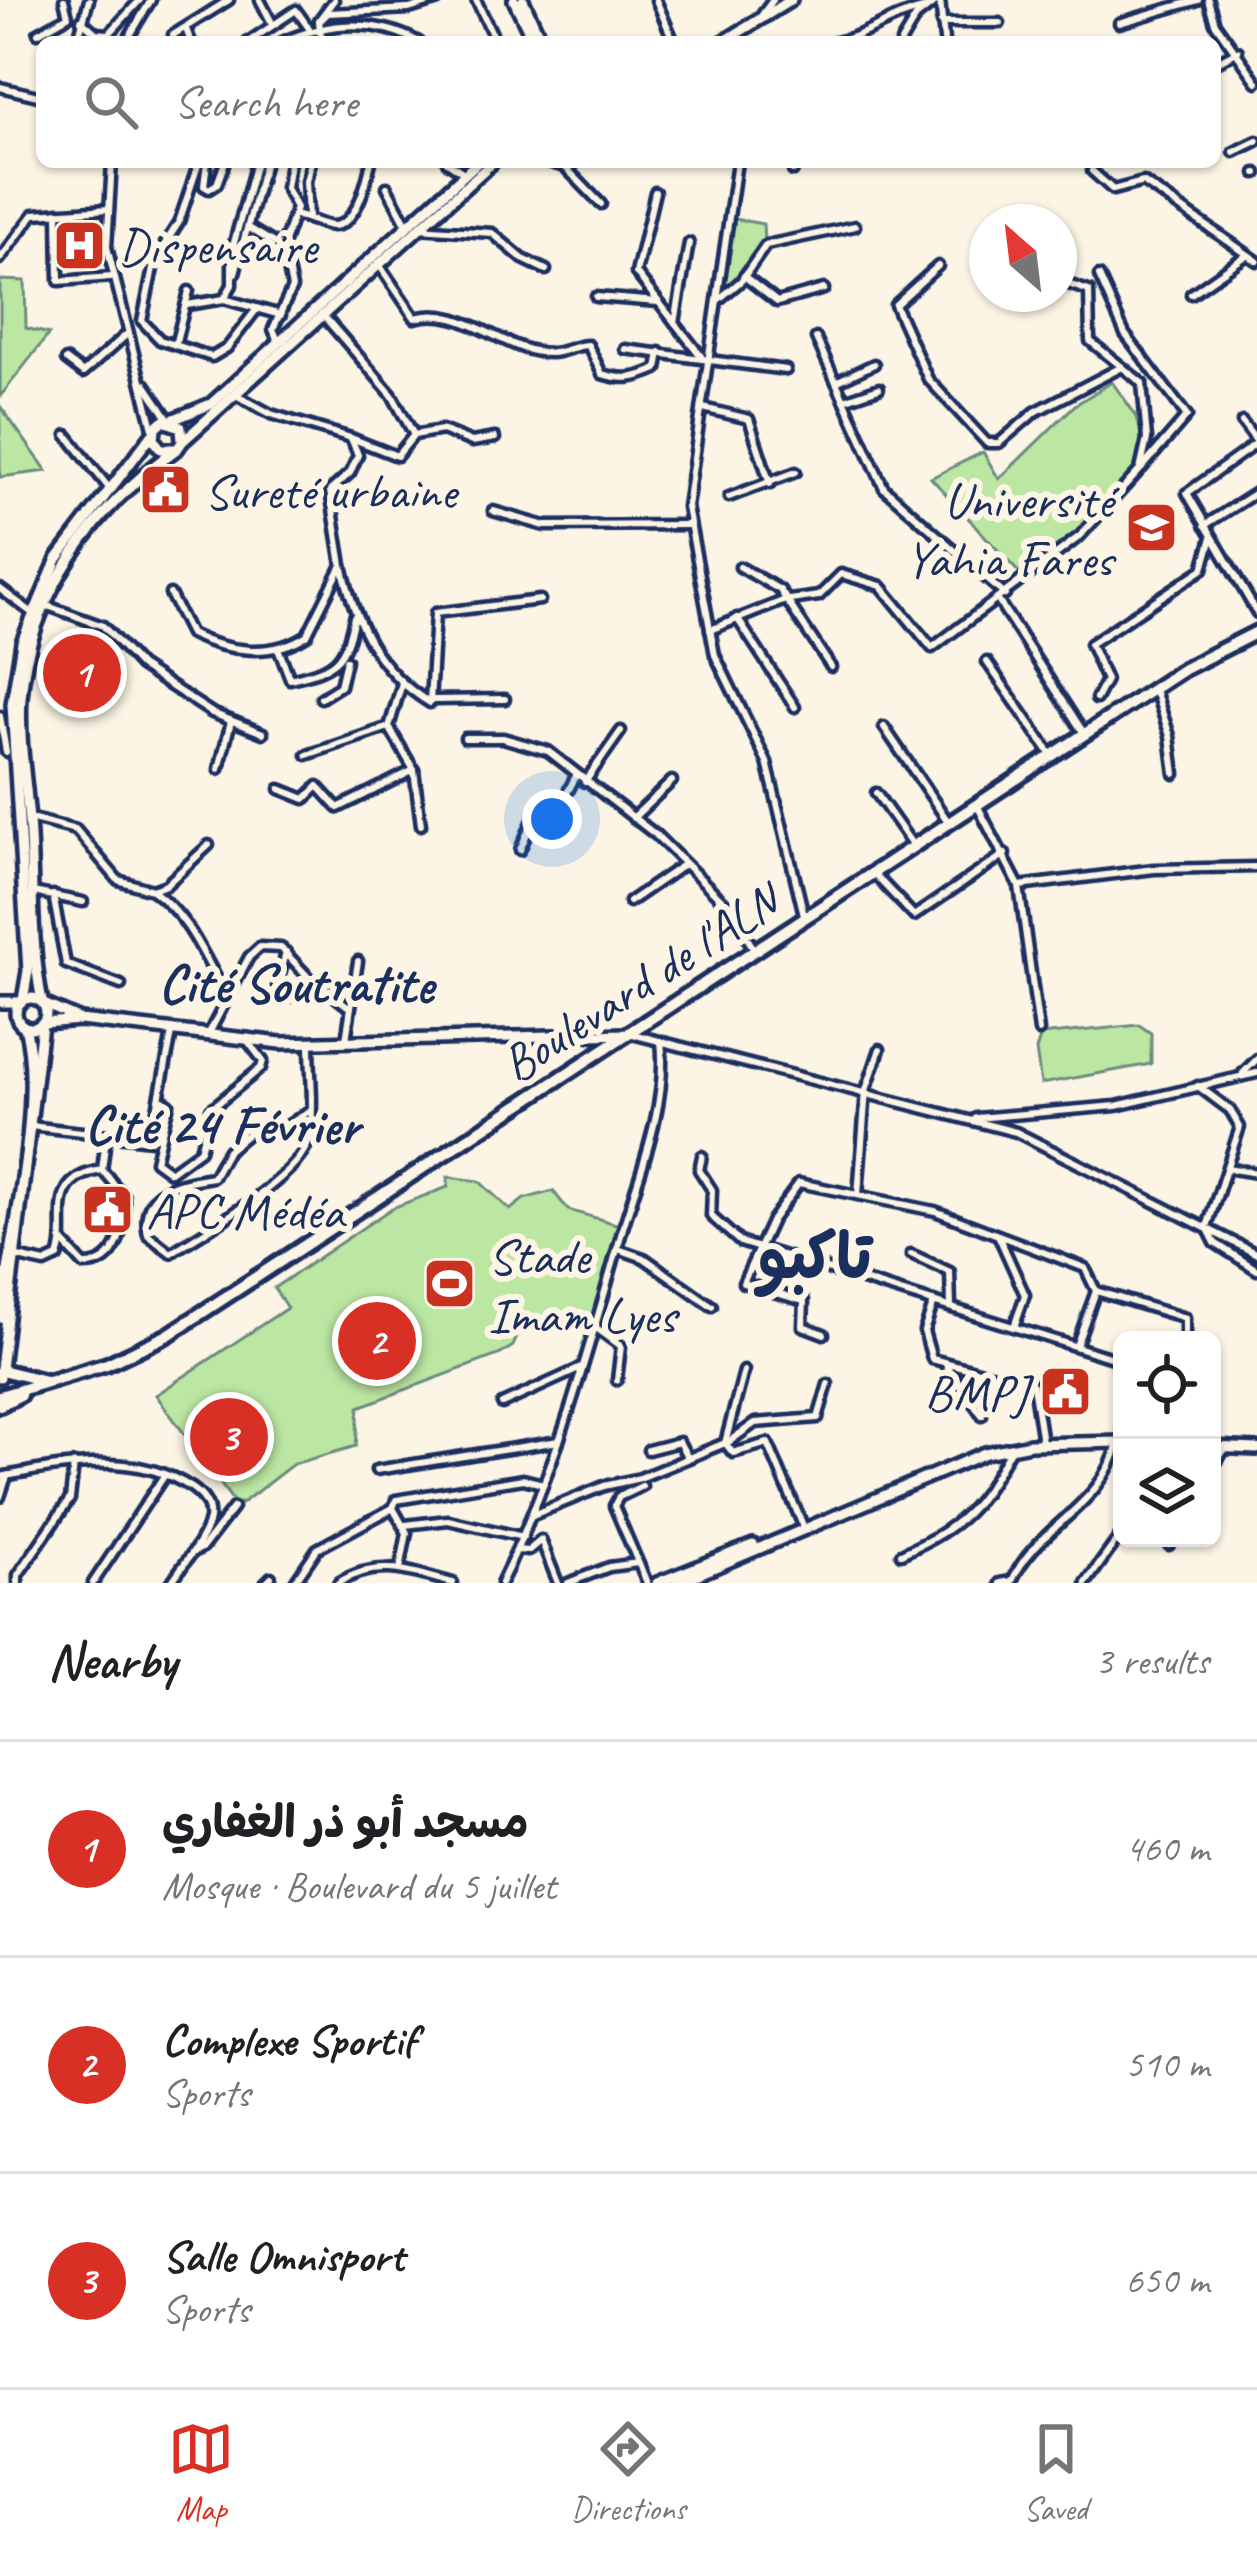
<!DOCTYPE html>
<meta charset="utf-8">
<style>
:root{--surface:#fff;--page:#f6f6f6;--text:#202124;--muted:#757577;--line:#e0e0e0;--accent:#d93025}
body{margin:0;font-family:Caveat,"Playpen Sans Arabic",sans-serif;background:var(--page);color:var(--text)}
.controls{position:absolute;right:36px;bottom:36px;display:grid;overflow:hidden;border-radius:18px;box-shadow:0 3px 9px #0004}
.controls button{width:108px;height:108px;display:grid;place-items:center;padding:0;border:0;border-bottom:3px solid var(--line);background:var(--surface);color:var(--text);font:60px sans-serif}
.compass{position:absolute;left:969px;top:204px;width:108px;height:108px;border-radius:50%;background:var(--surface);box-shadow:0 3px 9px #0004;rotate:332deg}
.you{position:absolute;left:552px;top:819px;width:42px;height:42px;margin:-30px;border:9px solid #fff;border-radius:50%;background:#1a73e8;box-shadow:0 0 0 18px #1a73e833}
.badge{display:grid;place-items:center;width:78px;height:78px;border-radius:50%;background:var(--accent);color:#fff;font-size:39px;font-weight:700}
.pin{position:absolute;translate:-50% -50%;border:6px solid #fff;box-shadow:0 3px 12px #0006}
.list{margin:0;padding:0;list-style:none}
h2{display:flex;justify-content:space-between;align-items:center;height:156px;margin:0;padding:0 48px;font-size:51px}
h2 small{font-size:39px;font-weight:400;color:var(--muted)}
.list li{display:grid;grid-template-columns:78px 1fr auto;gap:36px;align-items:center;box-sizing:border-box;height:216px;padding:0 48px;border-top:3px solid var(--line)}
.list b{display:block;font-size:45px;white-space:nowrap}
.list p{margin:0;font-size:39px;white-space:nowrap;color:var(--muted)}
.list em{font-size:39px;font-style:normal;color:var(--muted)}
.icon{flex:none;width:66px;height:66px;fill:none;stroke:currentColor;stroke-width:2;stroke-linecap:round;stroke-linejoin:round}
.map{position:relative;flex:none;width:1257px;height:1583px;overflow:hidden}
.search{position:absolute;background:var(--surface);box-shadow:0 3px 9px #0004;left:36px;right:36px;top:36px;height:132px;display:flex;align-items:center;gap:30px;box-sizing:border-box;padding:0 42px;border-radius:18px;color:var(--muted);font-size:45px}
.sheet{height:804px;background:var(--surface)}
nav{display:flex;justify-content:space-around;align-items:center;box-sizing:border-box;height:168px;border-top:3px solid var(--line);background:var(--surface);font-size:33px;color:var(--muted)}
nav a{display:grid;justify-items:center;gap:6px}
nav .on{color:var(--accent)}
.map>svg:first-child{display:block}
.green{fill:#bce7a3;stroke:#6c8b80;stroke-width:3}
.lines{fill:none;stroke-linecap:round;stroke-linejoin:round}
.street-casing{stroke:#1b2f5e;stroke-width:15}
.secondary-casing{stroke:#1b2f5e;stroke-width:18}
.primary-casing{stroke:#1b2f5e;stroke-width:20}
.street{stroke:#fcf5e5;stroke-width:6}
.secondary{stroke:#fcf5e5;stroke-width:9}
.primary{stroke:#fcf5e5;stroke-width:10}
.labels{text-anchor:middle;stroke-width:12;stroke-linejoin:round;paint-order:stroke}
.poi-label{font-size:51px;fill:#1b2f5e;stroke:#fcf5e5;text-anchor:start}
.street-label{font-size:51px;fill:#1b2f5e;stroke:#fcf5e5}
.neighbourhood-label{font-size:54px;font-weight:bold;fill:#1b2f5e;stroke:#fcf5e5}
.district-label{font-size:63px;font-weight:bold;fill:#1b2f5e;stroke:#fcf5e5}
</style>
<div class="map">
<svg width="1257" height="1583" viewBox="0 0 1257 1583">
<rect width="100%" height="100%" fill="#fcf5e5"/>
<filter id="ink" filterUnits="userSpaceOnUse"><feTurbulence type="fractalNoise" baseFrequency=".00833" numOctaves="2"/><feDisplacementMap in="SourceGraphic" scale="24" xChannelSelector="R" yChannelSelector="G"/><feConvolveMatrix kernelMatrix="1 2 1 2 8 2 1 2 1" color-interpolation-filters="sRGB"/></filter>
<g filter="url(#ink)">
<g class="green">
<polygon points="729,218 763,224 764,242 725,290"/>
<polygon points="0,280 25,281 26,328 49,334 0,397"/>
<path d="M1112,382C1120,394 1132,407 1138,421C1161,478 1061,548 1022,576L931,478L983,452L999,479L1075,405Z"/>
<polygon points="0,406 47,471 0,477"/>
<polygon points="1139,1025 1151,1033 1151,1064 1041,1084 1036,1050 1041,1035"/>
<polygon points="448,1177 479,1181 510,1210 524,1199 553,1191 568,1210 620,1225 589,1332 527,1315 513,1346 501,1354 359,1407 356,1446 293,1464 241,1504 233,1501 156,1395 287,1308 274,1288 392,1208 448,1187"/>
</g>
<g class="lines">
<defs>
<g id="street">
<polyline points="260,0 272,23"/>
<polyline points="476,0 496,42"/>
<polyline points="656,0 674,42"/>
<polyline points="940,0 944,40"/>
<polyline points="1208,0 1215,23 1257,82"/>
<polyline points="761,16 773,0"/>
<polyline points="81,20 96,33 109,34 140,0"/>
<polyline points="319,20 334,0"/>
<polyline points="941,23 1000,23"/>
<polyline points="1119,23 1198,0"/>
<polyline points="186,29 191,42"/>
<polyline points="38,33 68,16 64,0"/>
<polyline points="77,42 89,0"/>
<polyline points="126,42 151,0"/>
<polyline points="174,42 173,35 229,0"/>
<polyline points="248,42 296,10 311,31"/>
<path d="M282,42C327,22 375,18 419,42"/>
<polyline points="322,42 319,22 328,13 409,9 438,0"/>
<path d="M835,42C870,35 889,16 927,8"/>
<polyline points="901,42 916,17 938,0"/>
<polyline points="1215,63 1238,51"/>
<polyline points="0,87 42,97"/>
<polyline points="1234,152 1257,141"/>
<polyline points="112,162 107,247 154,432"/>
<polyline points="199,162 179,222 155,259 142,321 160,340 212,357 227,348 256,310"/>
<polyline points="207,162 204,186 209,189 217,184 225,162"/>
<polyline points="256,162 232,250 232,285 224,299 281,315"/>
<polyline points="447,162 464,173"/>
<polyline points="548,162 565,167 577,162"/>
<polyline points="737,162 687,507 715,655 767,762 804,915"/>
<polyline points="792,162 793,171"/>
<polyline points="565,167 601,204"/>
<polyline points="1092,171 1113,190 1143,182 1257,261"/>
<polyline points="1256,173 1257,173"/>
<polyline points="387,187 407,225"/>
<polyline points="655,192 636,273 701,356"/>
<polyline points="58,212 59,281 112,277"/>
<path d="M294,215C306,217 321,225 332,226C357,227 367,180 371,162"/>
<polyline points="308,217 306,181 311,162"/>
<polyline points="249,228 282,248"/>
<polyline points="418,228 492,233 523,259 546,270"/>
<polyline points="0,259 34,214 109,209"/>
<path d="M378,263L415,318C464,304 503,353 551,353C563,353 575,345 588,345L602,374C624,381 637,378 657,369L660,352"/>
<polyline points="938,266 895,305 928,379 987,443 999,443 1035,412 1122,367"/>
<polyline points="235,273 265,162"/>
<polyline points="744,276 777,302 824,289"/>
<polyline points="1099,276 1125,334 1187,416 1142,468"/>
<polyline points="1191,294 1247,255"/>
<polyline points="596,297 658,302"/>
<polyline points="718,300 741,281 766,245 855,226"/>
<polyline points="187,305 224,299"/>
<polyline points="322,314 392,395 414,435"/>
<polyline points="675,323 689,243"/>
<polyline points="816,338 884,488 1005,595"/>
<polyline points="278,341 273,329 292,288 283,245 296,208 286,188 290,162"/>
<polyline points="175,345 189,291"/>
<polyline points="625,349 786,370"/>
<polyline points="66,360 83,373 126,335"/>
<polyline points="836,382 874,364"/>
<polyline points="145,384 170,421"/>
<polyline points="844,400 879,388"/>
<polyline points="703,408 749,419 770,484"/>
<polyline points="1242,422 1257,442"/>
<polyline points="67,435 109,488"/>
<polyline points="351,438 397,456 414,435 442,430 472,442 495,438"/>
<polyline points="1257,443 1187,493 1257,613"/>
<polyline points="729,497 796,472"/>
<polyline points="493,511 545,526 689,525"/>
<polyline points="1205,525 1257,492"/>
<path d="M342,565C355,623 377,671 430,703L435,613L540,600"/>
<polyline points="740,567 780,590 831,667"/>
<polyline points="0,589 31,612"/>
<path d="M170,594L190,634C227,652 272,658 307,635L342,565L330,491L350,473L358,455L351,438L271,414L236,395"/>
<polyline points="999,602 1083,732"/>
<polyline points="45,605 103,626 140,666 212,713 263,733"/>
<polyline points="737,618 795,707"/>
<polyline points="710,630 783,601 819,596 841,574 881,586 932,648 1080,536 1140,470 1147,439 1142,383 1090,341 1089,291 1059,281"/>
<path d="M278,648L290,679C336,668 344,663 354,617"/>
<polyline points="987,662 1052,756"/>
<polyline points="1155,690 1170,736 1175,774"/>
<polyline points="321,698 340,686 346,660"/>
<polyline points="1096,699 1106,680 1090,644 1203,569 1212,537"/>
<polyline points="434,700 505,699"/>
<polyline points="0,716 6,752"/>
<polyline points="389,727 414,770 421,825"/>
<polyline points="884,727 949,823"/>
<polyline points="465,738 503,738 548,751 656,835 726,904 754,949"/>
<polyline points="307,755 389,727 402,683"/>
<polyline points="219,769 231,721"/>
<polyline points="585,782 621,731"/>
<polyline points="280,789 305,799 318,786 338,808 414,770"/>
<polyline points="876,793 912,844"/>
<polyline points="977,805 1019,886 1039,1031"/>
<polyline points="29,818 76,830 118,880 152,890 166,885 209,845"/>
<polyline points="633,818 672,781"/>
<polyline points="520,850 535,815 556,814 576,776"/>
<polyline points="874,874 914,916 1005,854"/>
<polyline points="1019,886 1154,869 1257,867"/>
<path d="M152,890C194,922 201,954 228,998"/>
<polyline points="33,892 83,902"/>
<polyline points="53,895 66,964 121,985"/>
<polyline points="629,902 683,865"/>
<polyline points="286,952 277,987 280,997 328,994"/>
<polyline points="350,1008 332,994 353,991"/>
<polyline points="632,1034 1016,1132 1257,1254"/>
<polyline points="208,1035 249,957 260,947 281,948 311,980 332,994"/>
<polyline points="346,1040 358,961"/>
<polyline points="1243,1073 1257,1059"/>
<polyline points="1198,1086 1230,1110 1240,1127 1207,1227 1215,1243 1257,1270"/>
<polyline points="163,1100 169,1104 155,1161 170,1172 200,1150 211,1109 261,1068 263,1061 247,1040"/>
<path d="M309,1111L283,1129L250,1132L228,1150L213,1177C179,1182 138,1188 148,1235L171,1253C204,1231 300,1178 309,1139C315,1110 310,1073 310,1044"/>
<polyline points="976,1118 1116,1106 1257,1073"/>
<polyline points="30,1126 151,1140 172,1033"/>
<polyline points="702,1156 699,1170 712,1190 711,1216 740,1242 1122,1361"/>
<polyline points="1227,1168 1257,1173"/>
<polyline points="102,1170 106,1138"/>
<polyline points="858,1195 866,1090 880,1049"/>
<polyline points="999,1237 1025,1295 1014,1327"/>
<path d="M62,1241L84,1265C119,1266 126,1224 124,1196L102,1170"/>
<polyline points="618,1249 644,1258 712,1306"/>
<polyline points="911,1254 950,1272 951,1306"/>
<path d="M18,1257L45,1263L58,1257C71,1225 42,1179 102,1170"/>
<polyline points="1096,1291 1185,1318 1185,1340"/>
<polyline points="934,1302 924,1331 932,1359 1033,1385 1042,1442"/>
<polyline points="595,1327 621,1346 617,1380"/>
<polyline points="824,1334 803,1326 804,1301 743,1283 772,1220 799,1183 935,1211 1085,1268 1096,1291 1076,1346"/>
<polyline points="947,1366 982,1415"/>
<polyline points="744,1371 725,1443 733,1453 768,1443 804,1528"/>
<polyline points="502,1404 581,1368"/>
<polyline points="648,1450 679,1442 688,1458"/>
<polyline points="376,1470 559,1441"/>
<polyline points="1212,1470 1225,1448"/>
<path d="M0,1477C62,1465 135,1450 192,1488C202,1495 211,1505 209,1519C205,1540 182,1565 171,1583"/>
<polyline points="642,1486 619,1497 614,1506 647,1583"/>
<polyline points="0,1497 7,1476"/>
<polyline points="533,1515 604,1486 640,1478 730,1441 755,1423 818,1418 828,1384"/>
<polyline points="405,1525 448,1520 523,1537"/>
<polyline points="1169,1545 1173,1538"/>
<polyline points="517,1550 528,1551 541,1540 558,1583"/>
<polyline points="192,1553 203,1547 233,1508"/>
<path d="M901,1554C963,1526 979,1508 1011,1448"/>
<polyline points="400,1569 407,1533 393,1508 396,1500 523,1479 543,1484"/>
<polyline points="18,1583 18,1575 70,1499 74,1464"/>
<polyline points="93,1583 164,1476"/>
<polyline points="265,1583 271,1577"/>
<polyline points="294,1583 317,1549 393,1508"/>
<path d="M338,1583C378,1558 411,1572 453,1583"/>
<path d="M501,1583C556,1471 589,1348 623,1228C641,1169 668,1103 661,1041"/>
<polyline points="568,1583 609,1567 638,1563"/>
<path d="M1000,1583L1012,1581C1037,1525 1104,1507 1118,1442"/>
<polyline points="1086,1583 1122,1533"/>
</g>
<g id="secondary">
<polyline points="514,0 534,42"/>
<polyline points="523,0 542,42"/>
<polyline points="723,42 791,0"/>
<polyline points="172,420 211,404 478,162"/>
<polyline points="183,441 493,162"/>
<circle cx="31" cy="1013" r="15"/>
<polyline points="23,1000 28,971 12,704 22,642 57,559 153,433"/>
<path d="M42,1001C31,948 33,890 30,836C28,791 18,743 21,698C29,594 96,506 178,448L182,442L181,427L163,421L155,428L154,440L161,449H175"/>
<polyline points="0,1002 21,1002"/>
<polyline points="44,1004 76,1018"/>
<polyline points="43,1023 80,1020 281,1043 626,1034"/>
<path d="M0,1318C11,1242 45,1098 25,1027"/>
<polyline points="0,1377 42,1024"/>
<polyline points="1212,1447 1257,1449"/>
<polyline points="657,1583 753,1545"/>
<polyline points="677,1583 985,1453 1030,1444 1122,1442"/>
</g>
<g id="primary">
<polyline points="1,1370 46,1381"/>
<polyline points="0,1396 107,1364 168,1335 1184,669 1257,632"/>
<polyline points="0,1405 20,1395"/>
</g>
</defs>
<use href="#street" class="street-casing"/>
<use href="#secondary" class="secondary-casing"/>
<use href="#primary" class="primary-casing"/>
<use href="#street" class="street"/>
<use href="#secondary" class="secondary"/>
<use href="#primary" class="primary"/>
</g>
</g>
<defs>
<symbol id="hospital-square" viewBox="-11 -11 22 22"><rect x="-9" y="-9" width="18" height="18" rx="4" fill="#c8321e" stroke="#fcf5e5"/><path d="M-5-5h3v3.5h4V-5h3V5h-3V1.5h-4V5h-3Z" fill="#fff"/></symbol>
<symbol id="civic-square" viewBox="-11 -11 22 22"><rect x="-9" y="-9" width="18" height="18" rx="4" fill="#c8321e" stroke="#fcf5e5"/><path d="M-.6-6.5H3V-4.5H.6V-3L4-1V1h2V6H-6V1h2V-1L-.6-3ZM-1.2 2.5V6h2.4V2.5Z" fill="#fff"/></symbol>
<symbol id="university-square" viewBox="-11 -11 22 22"><rect x="-9" y="-9" width="18" height="18" rx="4" fill="#c8321e" stroke="#fcf5e5"/><path d="M0-5L7-2L0 1L-7-2ZM-4 1L0 2.5L4 1V4Q0 6-4 4Z" fill="#fff"/></symbol>
<symbol id="stadium-square" viewBox="-11 -11 22 22"><rect x="-9" y="-9" width="18" height="18" rx="4" fill="#c8321e" stroke="#fcf5e5"/><path d="M0-5a6.5 5 0 1 0 0 10a6.5 5 0 1 0 0-10ZM-3.5-1.8h7v3.6h-7Z" fill="#fff"/></symbol>
</defs>
<g fill-rule="evenodd">
<use href="#hospital-square" x="50" y="216" width="59" height="59"/>
<use href="#civic-square" x="136" y="460" width="59" height="59"/>
<use href="#university-square" x="1122" y="498" width="59" height="59"/>
<use href="#civic-square" x="78" y="1180" width="59" height="59"/>
<use href="#stadium-square" x="420" y="1254" width="59" height="59"/>
<use href="#civic-square" x="1036" y="1362" width="59" height="59"/>
</g>
<g class="labels">
<g class="poi-label">
<text x="118" y="263">Dispensaire</text>
<text x="204" y="508">Sureté urbaine</text>
<text x="1113" y="517" text-anchor="end">Université<tspan x="1113" dy="59">Yahia Fares</tspan></text>
<text x="146" y="1228">APC Médéa</text>
<text x="488" y="1273">Stade<tspan x="488" dy="59">Imam Lyes</tspan></text>
<text x="1027" y="1410" text-anchor="end">BMPJ</text>
</g>
<g class="street-label">
<text transform="translate(639 982) rotate(-33)" y="18">Boulevard de l'ALN</text>
</g>
<g class="neighbourhood-label">
<text x="296" y="1002">Cité Soutratite</text>
<text x="222" y="1143">Cité 24 Février</text>
</g>
<g class="district-label">
<text x="814" y="1278">تاكبو</text>
</g>
</g>
</svg>
<div class="controls">
<button><svg class="icon" aria-label="locate" viewBox="0 0 24 24"><circle cx="12" cy="12" r="6"/><path d="M12 2v4M12 18v4M2 12h4M18 12h4"/></svg></button>
<button><svg class="icon" aria-label="layers" viewBox="0 0 24 24"><path d="M12 4l9 5-9 5-9-5zM3 14l9 5 9-5"/></svg></button>
</div>
<svg class="compass" viewBox="-18 -18 36 36"><path d="M0-13l5 13h-10z" fill="#e53935"/><path d="M0 13l5-13h-10z" fill="#757577"/></svg>
<div class="you"></div>
<div class="pin badge" style="left:82px;top:673px">1</div>
<div class="pin badge" style="left:377px;top:1341px">2</div>
<div class="pin badge" style="left:229px;top:1437px">3</div>
<div class="search"><svg class="icon" aria-label="search" viewBox="0 0 24 24"><circle cx="10" cy="10" r="6"/><path d="M15 15l6 6"/></svg>Search here</div>
</div>
<section class="sheet">
<h2>Nearby<small>3 results</small></h2>
<ul class="list">
<li><span class="badge">1</span><div><b>مسجد أبو ذر الغفاري</b><p>Mosque · Boulevard du 5 juillet</p></div><em>460 m</em></li>
<li><span class="badge">2</span><div><b>Complexe Sportif</b><p>Sports</p></div><em>510 m</em></li>
<li><span class="badge">3</span><div><b>Salle Omnisport</b><p>Sports</p></div><em>650 m</em></li>
</ul>
</section>
<nav>
<a class="on"><svg class="icon" aria-label="map" viewBox="0 0 24 24"><path d="M3 6l6-2 6 2 6-2v14l-6 2-6-2-6 2zM9 4v14M15 6v14"/></svg>Map</a>
<a><svg class="icon" aria-label="directions" viewBox="0 0 24 24"><path d="M12 3l9 9-9 9-9-9zM9 14v-3h6M13 9l2 2-2 2"/></svg>Directions</a>
<a><svg class="icon" aria-label="saved" viewBox="0 0 24 24"><path d="M7 4h10v16l-5-4-5 4z"/></svg>Saved</a>
</nav>
